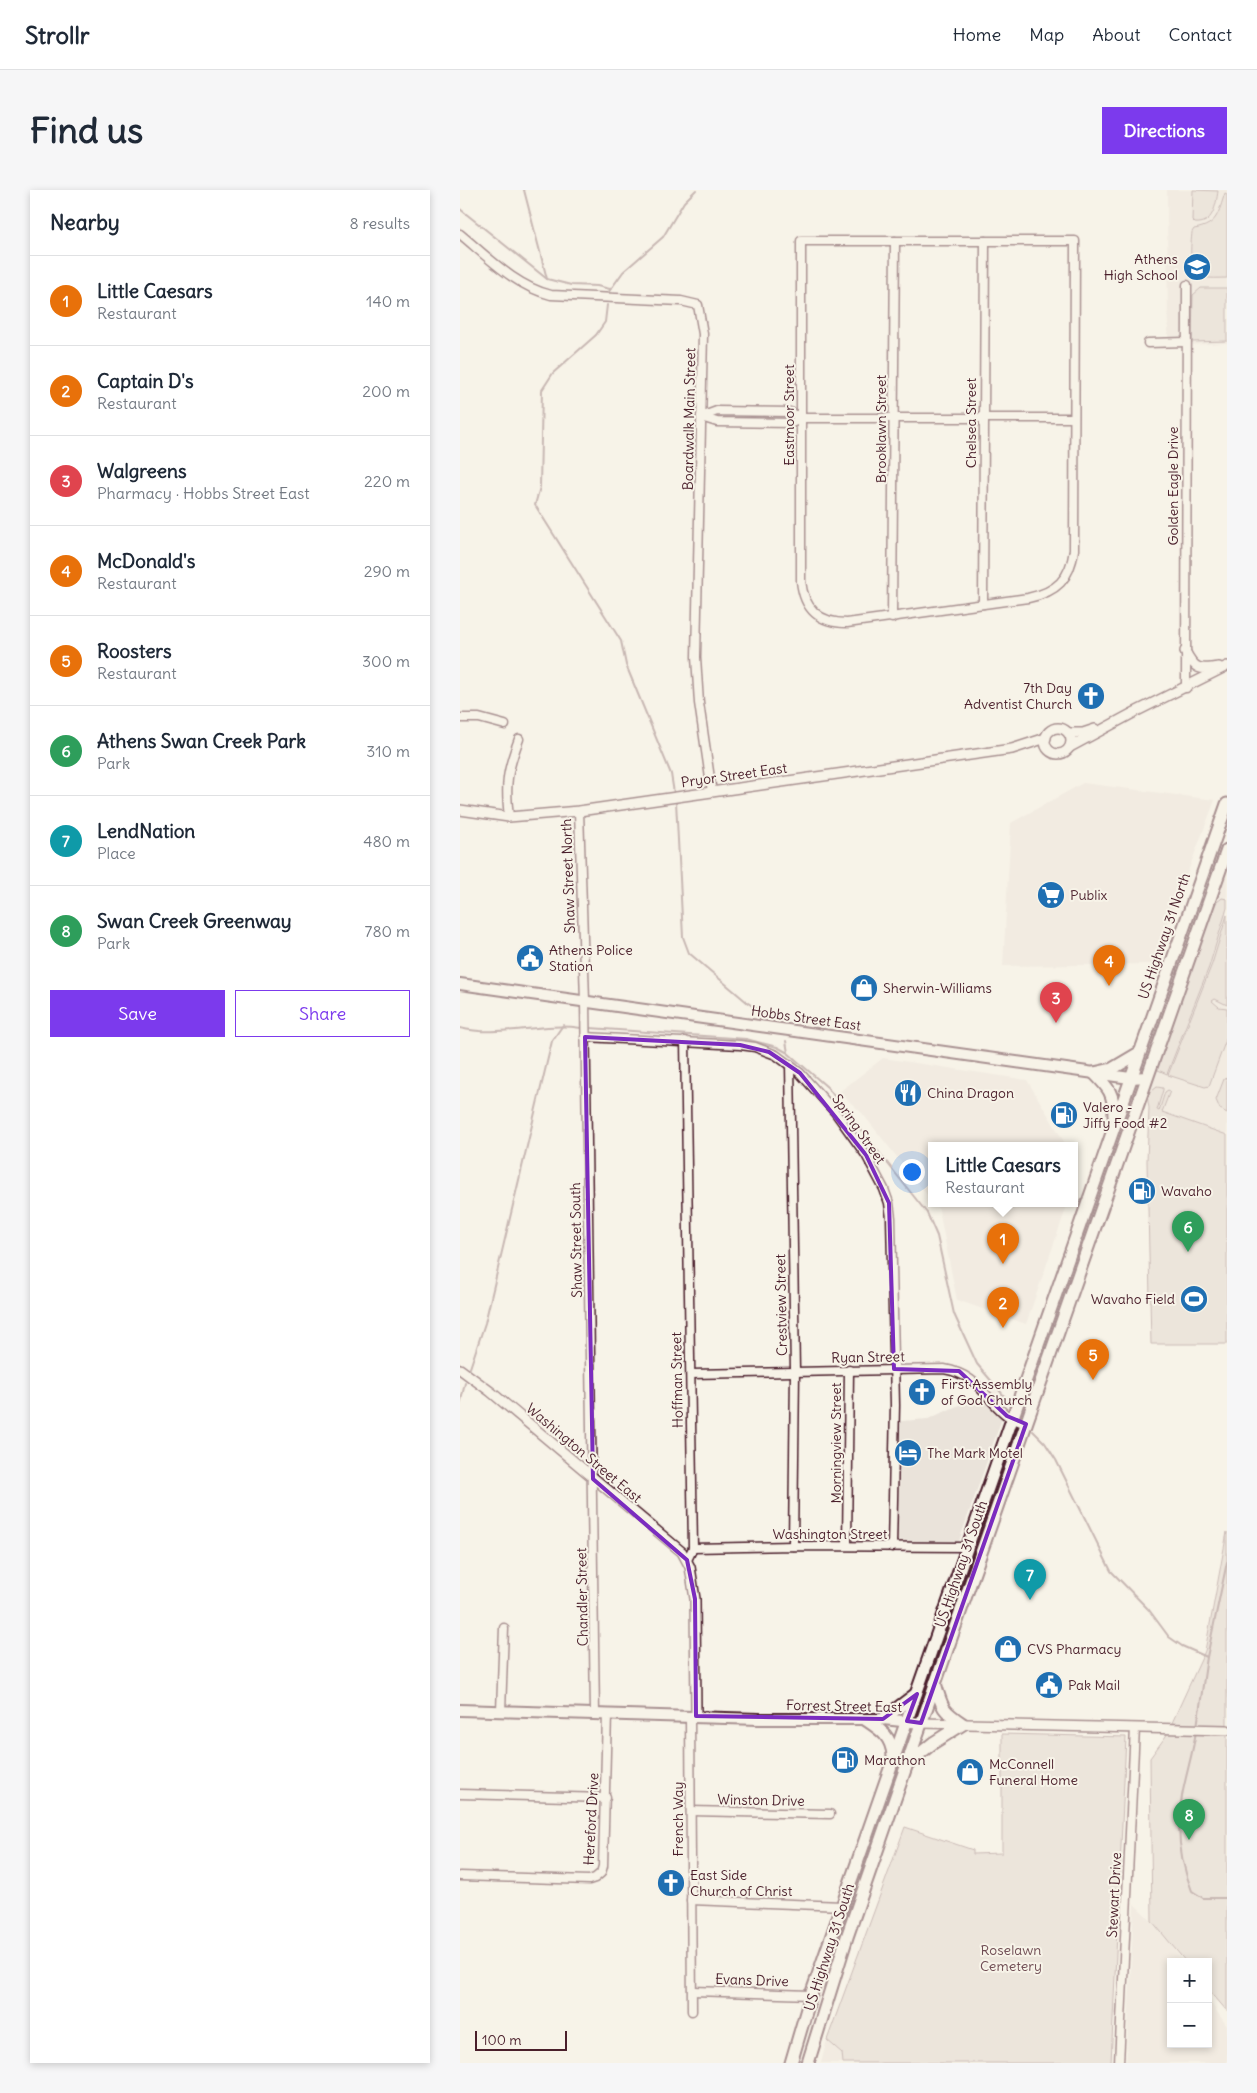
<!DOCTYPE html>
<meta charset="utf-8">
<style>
:root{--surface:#fff;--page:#f6f6f7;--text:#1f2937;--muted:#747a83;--line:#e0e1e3;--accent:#7c3aed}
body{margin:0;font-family:Delius,sans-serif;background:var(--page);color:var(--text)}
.controls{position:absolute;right:15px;bottom:15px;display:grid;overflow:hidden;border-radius:0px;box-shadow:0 2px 8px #0003}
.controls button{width:45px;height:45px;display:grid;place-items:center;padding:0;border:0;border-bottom:1px solid var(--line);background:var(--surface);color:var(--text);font:25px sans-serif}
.scale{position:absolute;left:15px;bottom:12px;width:92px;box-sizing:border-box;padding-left:5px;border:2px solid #4a1f2b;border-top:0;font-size:14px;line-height:18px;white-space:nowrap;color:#4a1f2b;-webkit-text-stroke:4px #f7f3e8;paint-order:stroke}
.you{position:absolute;left:451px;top:981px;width:18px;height:18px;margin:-12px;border:4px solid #fff;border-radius:50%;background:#1a73e8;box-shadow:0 0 0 8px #1a73e833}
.badge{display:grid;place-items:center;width:32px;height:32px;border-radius:50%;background:var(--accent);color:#fff;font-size:16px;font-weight:700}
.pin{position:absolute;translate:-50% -41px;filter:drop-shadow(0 1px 2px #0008)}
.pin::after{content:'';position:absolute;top:26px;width:18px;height:15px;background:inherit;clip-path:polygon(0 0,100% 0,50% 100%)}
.popup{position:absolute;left:468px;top:952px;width:150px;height:65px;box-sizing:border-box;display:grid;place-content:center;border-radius:0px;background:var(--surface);filter:drop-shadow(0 1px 4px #0005);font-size:16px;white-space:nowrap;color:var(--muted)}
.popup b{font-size:19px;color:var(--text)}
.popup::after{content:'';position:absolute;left:50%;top:100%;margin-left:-10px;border:10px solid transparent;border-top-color:var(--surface)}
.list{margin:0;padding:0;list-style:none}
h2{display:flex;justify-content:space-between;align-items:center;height:65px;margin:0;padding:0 20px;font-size:21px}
h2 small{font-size:16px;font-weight:400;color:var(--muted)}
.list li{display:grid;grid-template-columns:32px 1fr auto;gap:15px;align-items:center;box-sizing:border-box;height:90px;padding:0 20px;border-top:1px solid var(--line)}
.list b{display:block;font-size:19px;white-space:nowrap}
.list p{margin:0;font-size:16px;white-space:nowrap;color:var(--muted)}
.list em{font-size:16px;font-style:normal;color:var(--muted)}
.actions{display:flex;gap:10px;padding:15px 20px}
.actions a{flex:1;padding:11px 0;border:1px solid var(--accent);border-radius:0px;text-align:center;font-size:18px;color:var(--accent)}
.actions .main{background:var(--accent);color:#fff}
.map{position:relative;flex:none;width:767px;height:1873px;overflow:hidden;border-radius:0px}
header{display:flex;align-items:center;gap:30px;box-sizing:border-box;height:70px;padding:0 25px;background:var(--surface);border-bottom:1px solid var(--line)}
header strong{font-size:24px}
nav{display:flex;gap:28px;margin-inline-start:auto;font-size:18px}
.intro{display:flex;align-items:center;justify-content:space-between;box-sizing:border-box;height:120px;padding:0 30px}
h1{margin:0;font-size:35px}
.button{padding:12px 22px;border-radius:0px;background:var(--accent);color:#fff;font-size:18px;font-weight:700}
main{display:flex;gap:30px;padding:0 30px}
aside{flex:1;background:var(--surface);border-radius:0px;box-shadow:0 2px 8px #0003}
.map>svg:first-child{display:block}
.built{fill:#eae3da}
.green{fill:#ded4cc;stroke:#947a7c}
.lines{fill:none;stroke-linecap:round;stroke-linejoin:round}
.stream{stroke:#8e7275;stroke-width:2}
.minor-casing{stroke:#4a1f2b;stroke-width:11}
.tertiary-casing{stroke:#4a1f2b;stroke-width:12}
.secondary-casing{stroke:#4a1f2b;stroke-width:14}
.primary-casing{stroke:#4a1f2b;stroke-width:15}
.minor{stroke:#f7f3e8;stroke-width:8}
.tertiary{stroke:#f7f3e8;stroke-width:9}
.secondary{stroke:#f7f3e8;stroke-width:10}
.primary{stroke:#f7f3e8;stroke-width:11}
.marked{fill:none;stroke:#7b2cbf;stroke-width:4;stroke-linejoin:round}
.labels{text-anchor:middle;stroke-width:4;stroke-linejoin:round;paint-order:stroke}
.poi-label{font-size:14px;fill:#4a1f2b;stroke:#f7f3e8;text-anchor:start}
.street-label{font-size:14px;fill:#4a1f2b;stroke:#f7f3e8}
.park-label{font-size:14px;fill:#6f4c53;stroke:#f7f3e8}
</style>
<header>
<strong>Strollr</strong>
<nav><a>Home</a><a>Map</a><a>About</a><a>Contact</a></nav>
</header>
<div class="intro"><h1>Find us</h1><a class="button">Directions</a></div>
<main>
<aside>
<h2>Nearby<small>8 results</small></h2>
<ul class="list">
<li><span class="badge" style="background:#e8710a">1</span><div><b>Little Caesars</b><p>Restaurant</p></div><em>140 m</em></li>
<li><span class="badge" style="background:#e8710a">2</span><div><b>Captain D's</b><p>Restaurant</p></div><em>200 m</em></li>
<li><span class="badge" style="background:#e0444e">3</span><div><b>Walgreens</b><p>Pharmacy · Hobbs Street East</p></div><em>220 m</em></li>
<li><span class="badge" style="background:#e8710a">4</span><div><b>McDonald's</b><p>Restaurant</p></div><em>290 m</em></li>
<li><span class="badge" style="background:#e8710a">5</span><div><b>Roosters</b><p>Restaurant</p></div><em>300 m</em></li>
<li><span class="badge" style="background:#2e9e5b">6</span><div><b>Athens Swan Creek Park</b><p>Park</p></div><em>310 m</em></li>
<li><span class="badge" style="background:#0f9aa8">7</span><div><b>LendNation</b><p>Place</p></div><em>480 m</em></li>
<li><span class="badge" style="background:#2e9e5b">8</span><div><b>Swan Creek Greenway</b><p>Park</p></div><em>780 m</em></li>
</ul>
<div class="actions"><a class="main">Save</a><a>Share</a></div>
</aside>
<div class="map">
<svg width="767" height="1873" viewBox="0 0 767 1873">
<rect width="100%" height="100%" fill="#f7f3e8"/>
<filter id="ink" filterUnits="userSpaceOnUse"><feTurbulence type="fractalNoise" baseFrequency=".02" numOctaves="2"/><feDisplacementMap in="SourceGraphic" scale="10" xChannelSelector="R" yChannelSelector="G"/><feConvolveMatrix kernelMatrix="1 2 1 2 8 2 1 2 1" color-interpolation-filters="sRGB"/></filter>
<g filter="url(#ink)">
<g class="built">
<polygon points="707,0 767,0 767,153 708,156"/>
<polygon points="623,593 755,610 693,774 543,776 551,633"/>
<polygon points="767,674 767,945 689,918 687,905"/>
<polygon points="423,868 567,890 606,955 472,955 472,1011 402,923 379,902"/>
<polygon points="473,1013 608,1013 566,1134 497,1110 479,1020"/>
<polygon points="535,1199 547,1214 498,1354 427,1350 429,1232 468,1229"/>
<polygon points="674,1714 704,1743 723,1772 711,1772 711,1854 748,1854 748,1809 767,1836 767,1873 666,1873"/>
<polygon points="367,1850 382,1863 383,1873 361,1873"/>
</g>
<g class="green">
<path d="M733,0L758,1C756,15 753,35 735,33L732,30Z"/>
<path d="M765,3L767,4V88C760,88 749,89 742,87C727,82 731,54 732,42L734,39C758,35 758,23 765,3Z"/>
<polygon points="741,98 767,98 767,151 732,152 733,105"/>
<polygon points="762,708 767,709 767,718 749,777 707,884 698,880 697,878 752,710 757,712"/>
<polygon points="767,725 767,815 755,809 752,811 759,817 767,818 767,847 749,896 745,897 708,885 752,774"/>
<polygon points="767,888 767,923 760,919 756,910 764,889"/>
<polygon points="697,897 703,898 703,900 697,920 699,921 705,902 708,900 710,901 702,922 767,945 767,1154 691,1154 687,971 689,918 687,905"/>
<polygon points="767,1342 767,1821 748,1799 748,1772 726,1772 692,1731 690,1568 706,1546 745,1461"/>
<polygon points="542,1544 666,1547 651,1873 383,1873 382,1863 367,1850 445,1637 513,1660 513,1664 542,1663"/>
</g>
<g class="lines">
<g class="stream">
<polyline points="64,0 87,89"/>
<polyline points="0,19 87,89 111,95 137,96 150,99"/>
<polyline points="148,103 163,82 203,47 224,12 236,0"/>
<polyline points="147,115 145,132 136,145 93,183 82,200 80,297 75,315 161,451 166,475 211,584 214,603"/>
<polyline points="216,611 223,747 229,763 288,813 306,825"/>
<path d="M0,838C39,848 81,832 121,838"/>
<polyline points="130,838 286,849 317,857 328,863 367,897 467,1023 477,1046 494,1124 517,1174 550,1213"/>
<polyline points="326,851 328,863"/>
<polyline points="10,1178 25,1133 92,851 103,835"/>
<polyline points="0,1215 5,1193"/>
<polyline points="573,1241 585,1253 596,1270 651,1381 689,1420 709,1447 722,1456 747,1467"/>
<polyline points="737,1537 747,1467 767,1372"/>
<path d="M736,1541C733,1563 726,1584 722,1606C716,1638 720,1671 732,1701L743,1708H767"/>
</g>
<defs>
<g id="minor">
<path d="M0,44C28,67 55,96 91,105L221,111L238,115L243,144L236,467L239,513L252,602"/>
<path d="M341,51H615L614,360C610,389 597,402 568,408L387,433C359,433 344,419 341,391Z"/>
<polyline points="688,153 726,152"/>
<polyline points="241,227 257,232 332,233 342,228 613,228"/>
<polyline points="241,227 257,221 330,222 342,228"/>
<polyline points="523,414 525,51"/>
<polyline points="432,428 435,51"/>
<polyline points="726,498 727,95"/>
<polyline points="0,528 19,528 45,535"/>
<polyline points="119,621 125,811 135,1524"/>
<path d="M49,627C45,594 47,581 59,549"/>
<polyline points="125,847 280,855 295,857 316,865 340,883 375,922 406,965 424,999 429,1013 431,1028 435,1215 432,1357"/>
<polyline points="225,851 233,1358 227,1370"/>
<polyline points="330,874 335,1181 333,1356"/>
<path d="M231,1184L484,1179C517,1185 522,1204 545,1224C550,1229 560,1231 566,1234"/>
<polyline points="387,1355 389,1180"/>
<polyline points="233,1358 333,1356 507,1357"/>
<polyline points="41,1521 44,1438"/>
<polyline points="230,1526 232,1821"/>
<polyline points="0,1604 146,1608"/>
<polyline points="231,1621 370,1624"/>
<polyline points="0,1686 129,1690 135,1688 141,1683 143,1676 147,1524"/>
<polyline points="231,1710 382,1716"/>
<polyline points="233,1801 351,1805"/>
<polyline points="659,1873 675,1538"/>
</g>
<g id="tertiary">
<path d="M725,461C735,480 739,480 759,477"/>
<circle cx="598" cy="551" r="13"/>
<polyline points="609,543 623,543 635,539"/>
<polyline points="610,557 675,522 767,476"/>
<polyline points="0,620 49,627 119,621 552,559 586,548"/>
<polyline points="0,1179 31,1202 222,1362 230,1377 235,1409 236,1526"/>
<polyline points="461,1533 767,1540"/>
</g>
<g id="secondary">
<polyline points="0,794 670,888 687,887"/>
<polyline points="0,1520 299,1529 423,1529 461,1533"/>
</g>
<g id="primary">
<path d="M634,883C649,898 654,904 654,926"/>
<polyline points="634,883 652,879 679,863"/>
<polyline points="423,1529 456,1504"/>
<path d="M406,1530C421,1540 432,1547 433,1566"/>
<path d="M447,1574L473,1553L503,1534C482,1520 482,1518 475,1493"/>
<polyline points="331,1873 351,1805 767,614"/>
<polyline points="348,1873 387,1747 447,1574 767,660"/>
</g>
</defs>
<use href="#minor" class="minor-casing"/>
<use href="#tertiary" class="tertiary-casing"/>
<use href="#secondary" class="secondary-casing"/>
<use href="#primary" class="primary-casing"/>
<use href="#minor" class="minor"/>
<use href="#tertiary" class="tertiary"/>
<use href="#secondary" class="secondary"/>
<use href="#primary" class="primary"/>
</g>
</g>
<path d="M0 0H767V1873H0ZM125,847L280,855L309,862L340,883L406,965L429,1013L434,1179L499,1181L547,1226L566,1234L461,1533L447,1531L457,1504L423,1529L236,1526L235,1409L227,1370L133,1289Z" fill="#f7f3e8" fill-opacity=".55" fill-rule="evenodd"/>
<path class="marked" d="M125,847L280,855L309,862L340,883L406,965L429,1013L434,1179L499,1181L547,1226L566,1234L461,1533L447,1531L457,1504L423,1529L236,1526L235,1409L227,1370L133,1289Z"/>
<defs>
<symbol id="school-disc" viewBox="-11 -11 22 22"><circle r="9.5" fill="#1f6fb2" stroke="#f7f3e8"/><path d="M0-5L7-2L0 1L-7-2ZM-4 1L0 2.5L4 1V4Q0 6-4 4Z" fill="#fff"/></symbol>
<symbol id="church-disc" viewBox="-11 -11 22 22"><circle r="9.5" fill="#1f6fb2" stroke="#f7f3e8"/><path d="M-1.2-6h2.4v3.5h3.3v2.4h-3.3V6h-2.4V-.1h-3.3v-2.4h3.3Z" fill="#fff"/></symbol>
<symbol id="supermarket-disc" viewBox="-11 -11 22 22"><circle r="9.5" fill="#1f6fb2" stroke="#f7f3e8"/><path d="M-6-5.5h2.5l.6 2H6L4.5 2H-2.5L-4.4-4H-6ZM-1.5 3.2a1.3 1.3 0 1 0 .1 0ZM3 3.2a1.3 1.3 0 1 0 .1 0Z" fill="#fff"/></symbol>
<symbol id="civic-disc" viewBox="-11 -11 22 22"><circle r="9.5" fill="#1f6fb2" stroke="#f7f3e8"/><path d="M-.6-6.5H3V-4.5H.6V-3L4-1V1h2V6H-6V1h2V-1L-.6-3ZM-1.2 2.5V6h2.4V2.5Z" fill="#fff"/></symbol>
<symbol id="shop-disc" viewBox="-11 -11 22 22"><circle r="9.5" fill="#1f6fb2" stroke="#f7f3e8"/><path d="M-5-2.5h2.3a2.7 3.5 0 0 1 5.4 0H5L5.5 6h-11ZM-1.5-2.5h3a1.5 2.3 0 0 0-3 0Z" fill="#fff"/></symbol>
<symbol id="restaurant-disc" viewBox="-11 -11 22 22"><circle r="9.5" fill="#1f6fb2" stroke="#f7f3e8"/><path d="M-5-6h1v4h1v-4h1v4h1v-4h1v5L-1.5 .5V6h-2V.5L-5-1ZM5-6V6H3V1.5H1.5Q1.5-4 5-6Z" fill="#fff"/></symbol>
<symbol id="fuel-disc" viewBox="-11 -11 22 22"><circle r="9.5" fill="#1f6fb2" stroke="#f7f3e8"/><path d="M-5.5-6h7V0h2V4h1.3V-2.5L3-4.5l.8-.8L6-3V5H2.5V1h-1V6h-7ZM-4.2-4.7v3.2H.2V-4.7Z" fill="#fff"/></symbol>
<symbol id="stadium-disc" viewBox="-11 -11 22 22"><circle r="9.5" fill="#1f6fb2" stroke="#f7f3e8"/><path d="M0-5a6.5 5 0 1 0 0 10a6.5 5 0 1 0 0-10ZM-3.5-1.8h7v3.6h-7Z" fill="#fff"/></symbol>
<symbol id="hotel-disc" viewBox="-11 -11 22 22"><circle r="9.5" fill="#1f6fb2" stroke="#f7f3e8"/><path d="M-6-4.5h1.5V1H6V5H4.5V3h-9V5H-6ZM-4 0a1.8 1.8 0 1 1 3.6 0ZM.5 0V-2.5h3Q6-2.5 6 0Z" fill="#fff"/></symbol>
</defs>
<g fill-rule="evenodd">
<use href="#school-disc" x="721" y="61" width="32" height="32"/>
<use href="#church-disc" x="615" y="490" width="32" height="32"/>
<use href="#supermarket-disc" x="575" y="689" width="32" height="32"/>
<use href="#civic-disc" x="54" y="752" width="32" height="32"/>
<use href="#shop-disc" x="388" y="782" width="32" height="32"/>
<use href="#restaurant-disc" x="432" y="887" width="32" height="32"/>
<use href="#fuel-disc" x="588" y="909" width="32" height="32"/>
<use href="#fuel-disc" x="666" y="985" width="32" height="32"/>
<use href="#stadium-disc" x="718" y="1093" width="32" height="32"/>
<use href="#church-disc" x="446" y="1186" width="32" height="32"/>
<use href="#hotel-disc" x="432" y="1247" width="32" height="32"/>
<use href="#shop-disc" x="532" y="1443" width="32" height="32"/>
<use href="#civic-disc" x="573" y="1479" width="32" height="32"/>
<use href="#fuel-disc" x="369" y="1554" width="32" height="32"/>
<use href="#shop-disc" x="494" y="1566" width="32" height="32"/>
<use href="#church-disc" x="195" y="1677" width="32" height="32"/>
</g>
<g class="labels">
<g class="poi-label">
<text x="718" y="74" text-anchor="end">Athens<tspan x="718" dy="16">High School</tspan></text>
<text x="612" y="503" text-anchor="end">7th Day<tspan x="612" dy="16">Adventist Church</tspan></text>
<text x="610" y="710">Publix</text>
<text x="89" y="765">Athens Police<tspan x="89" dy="16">Station</tspan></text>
<text x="423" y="803">Sherwin-Williams</text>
<text x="467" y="908">China Dragon</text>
<text x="623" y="922">Valero -<tspan x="623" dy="16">Jiffy Food #2</tspan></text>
<text x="701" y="1006">Wavaho</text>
<text x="715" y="1114" text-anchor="end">Wavaho Field</text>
<text x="481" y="1199">First Assembly<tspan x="481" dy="16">of God Church</tspan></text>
<text x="467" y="1268">The Mark Motel</text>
<text x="567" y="1464">CVS Pharmacy</text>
<text x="608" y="1500">Pak Mail</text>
<text x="404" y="1575">Marathon</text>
<text x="529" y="1579">McConnell<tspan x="529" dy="16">Funeral Home</tspan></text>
<text x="230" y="1690">East Side<tspan x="230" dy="16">Church of Christ</tspan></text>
</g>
<g class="street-label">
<text transform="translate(329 225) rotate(-90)" y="5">Eastmoor Street</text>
<text transform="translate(229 229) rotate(-89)" y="5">Boardwalk Main Street</text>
<text transform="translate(511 233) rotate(-90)" y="5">Chelsea Street</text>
<text transform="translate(421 239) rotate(-90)" y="5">Brooklawn Street</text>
<text transform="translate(713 296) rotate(-90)" y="5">Golden Eagle Drive</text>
<text transform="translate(274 585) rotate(-8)" y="5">Pryor Street East</text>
<text transform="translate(108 686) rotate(-92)" y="5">Shaw Street North</text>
<text transform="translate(704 746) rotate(-71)" y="5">US Highway 31 North</text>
<text transform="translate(346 828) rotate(8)" y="5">Hobbs Street East</text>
<text transform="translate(399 939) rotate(55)" y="5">Spring Street</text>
<text transform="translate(116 1050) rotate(-91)" y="5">Shaw Street South</text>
<text transform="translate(321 1115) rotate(-91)" y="5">Crestview Street</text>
<text transform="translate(408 1167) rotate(-1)" y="5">Ryan Street</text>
<text transform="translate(217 1190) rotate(-91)" y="5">Hoffman Street</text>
<text transform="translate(376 1253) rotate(-90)" y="5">Morningview Street</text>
<text transform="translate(124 1263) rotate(40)" y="5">Washington Street East</text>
<text x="370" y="1349">Washington Street</text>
<text transform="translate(501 1374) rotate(-71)" y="5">US Highway 31 South</text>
<text transform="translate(122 1407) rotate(-91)" y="5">Chandler Street</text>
<text transform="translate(384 1516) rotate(1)" y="5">Forrest Street East</text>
<text transform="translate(301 1610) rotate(1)" y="5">Winston Drive</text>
<text transform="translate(131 1629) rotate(-87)" y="5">Hereford Drive</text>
<text transform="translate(218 1629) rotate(-90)" y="5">French Way</text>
<text transform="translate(654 1705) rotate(-87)" y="5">Stewart Drive</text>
<text transform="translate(369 1757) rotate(-72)" y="5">US Highway 31 South</text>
<text transform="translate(292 1790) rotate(2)" y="5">Evans Drive</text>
</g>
<g class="park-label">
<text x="551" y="1765">Roselawn<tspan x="551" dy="16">Cemetery</tspan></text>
</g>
</g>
</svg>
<div class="controls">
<button>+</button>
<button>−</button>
</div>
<div class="scale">100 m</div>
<div class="you"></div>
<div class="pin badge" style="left:543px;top:1074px;background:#e8710a">1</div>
<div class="popup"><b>Little Caesars</b>Restaurant</div>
<div class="pin badge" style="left:543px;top:1138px;background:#e8710a">2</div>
<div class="pin badge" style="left:596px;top:833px;background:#e0444e">3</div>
<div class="pin badge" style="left:649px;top:796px;background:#e8710a">4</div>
<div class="pin badge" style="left:633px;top:1190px;background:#e8710a">5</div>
<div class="pin badge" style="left:728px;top:1062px;background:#2e9e5b">6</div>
<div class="pin badge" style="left:570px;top:1410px;background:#0f9aa8">7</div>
<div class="pin badge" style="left:729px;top:1650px;background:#2e9e5b">8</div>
</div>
</main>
